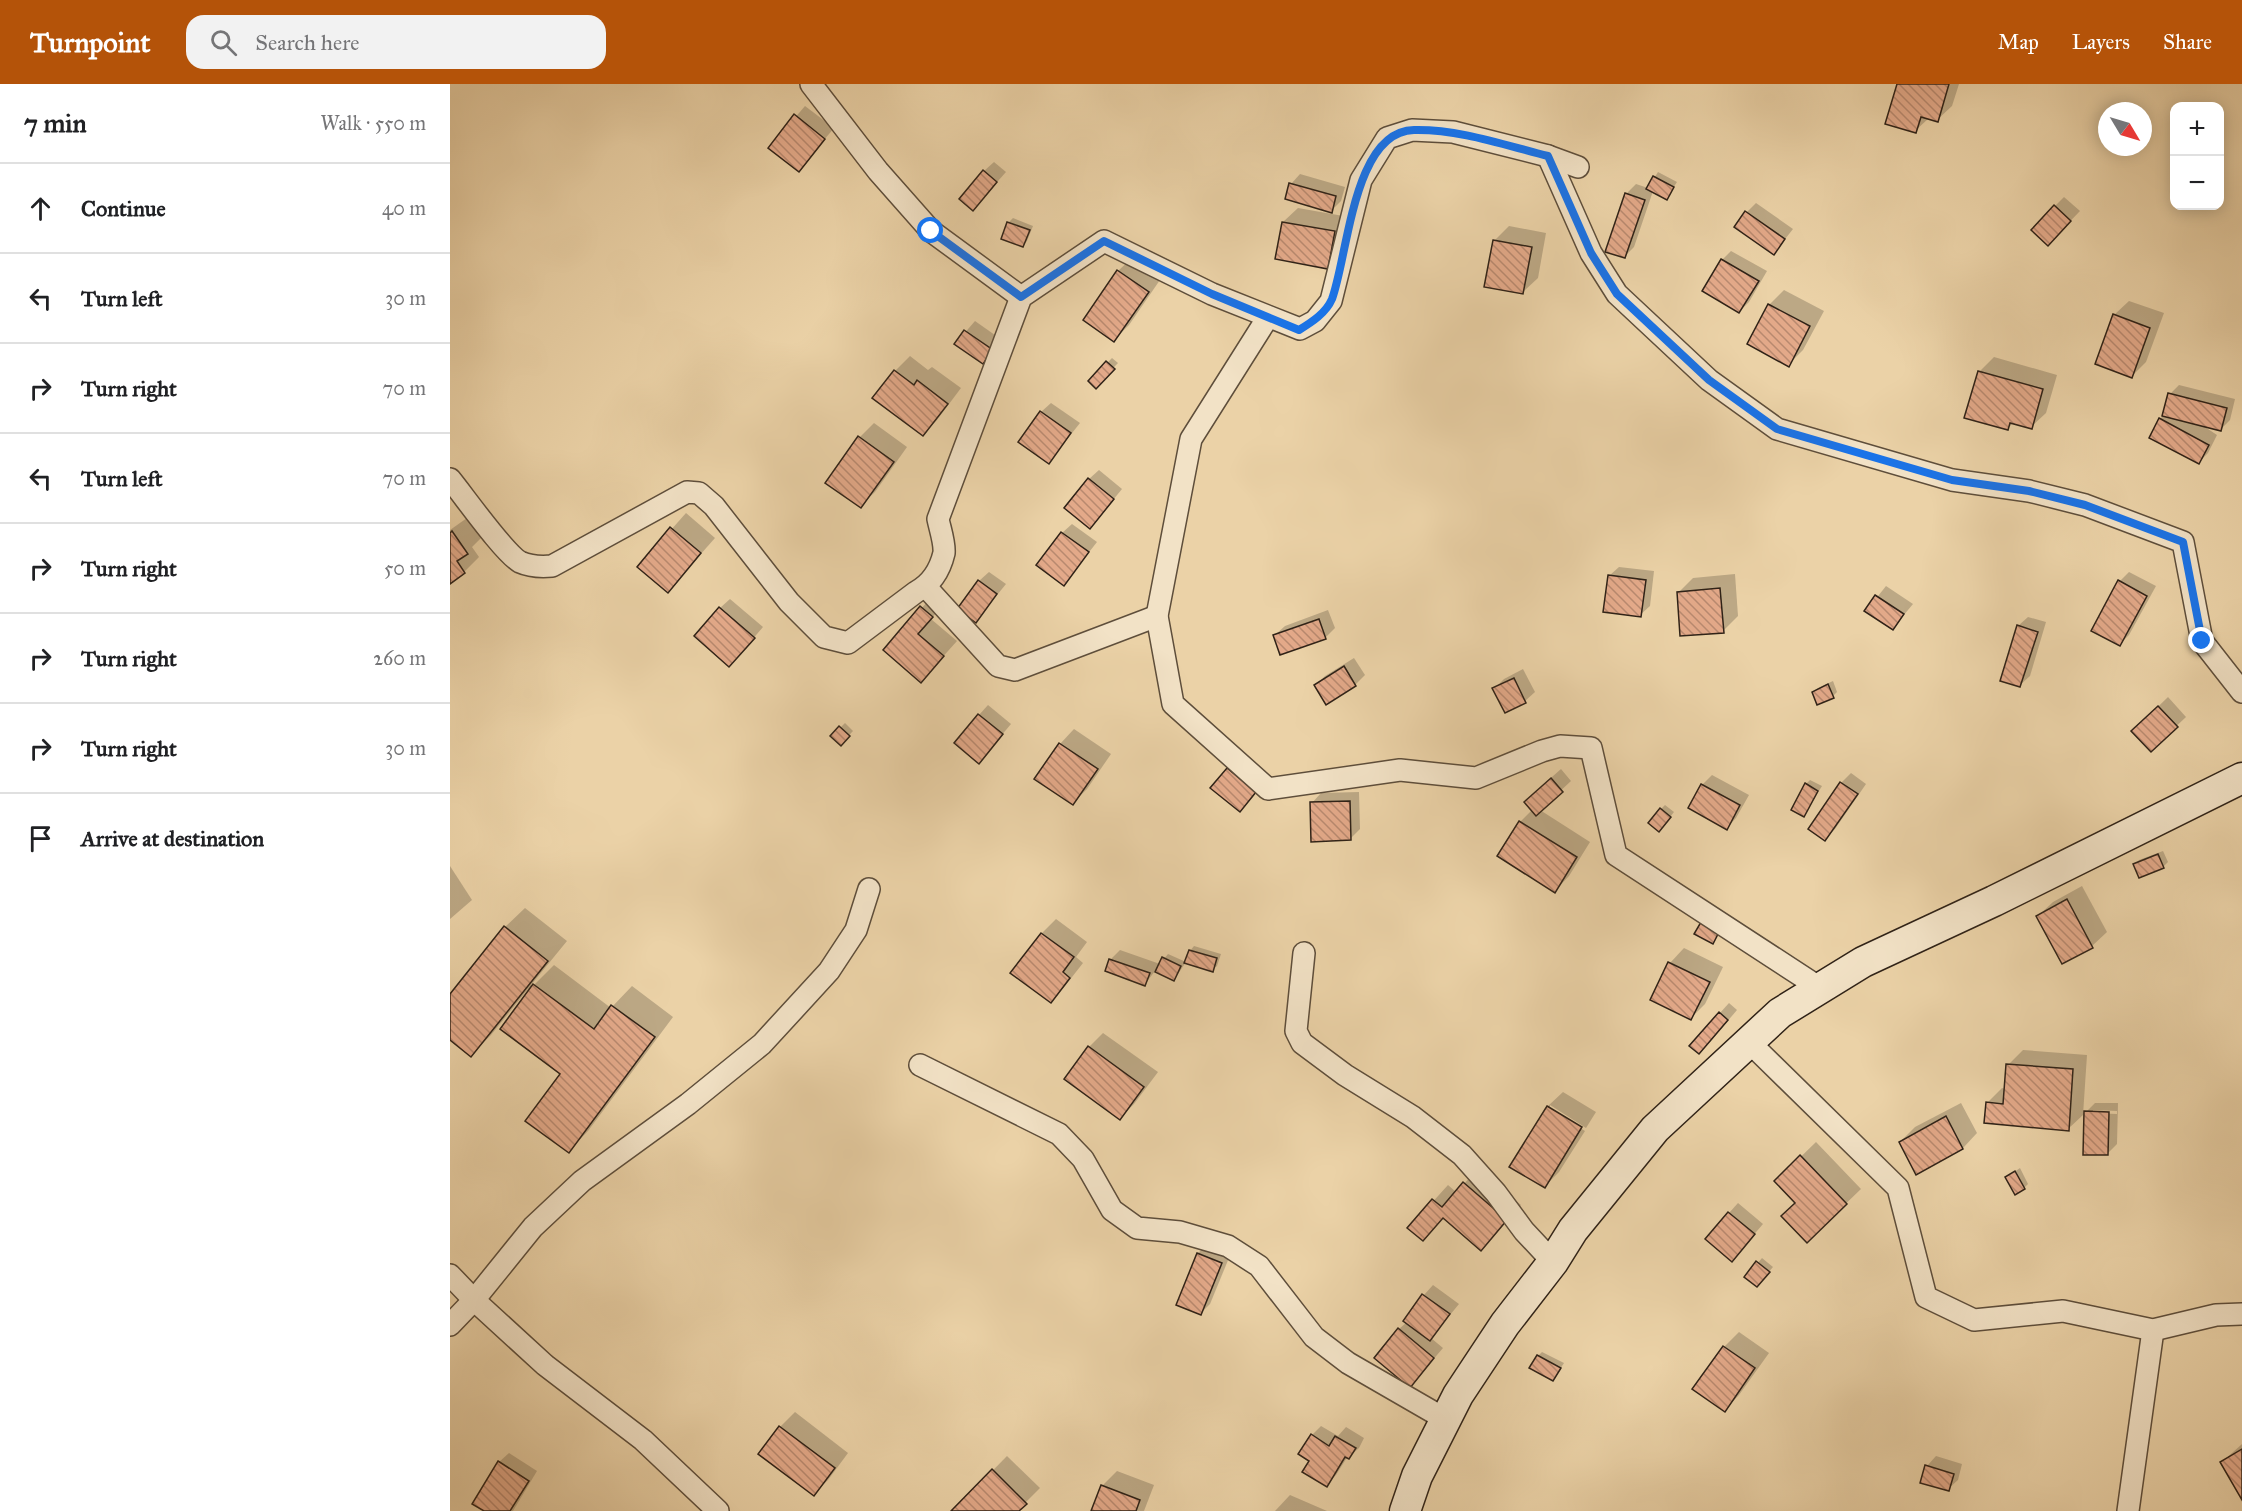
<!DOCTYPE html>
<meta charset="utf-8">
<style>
:root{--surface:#fff;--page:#f2f2f2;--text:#202124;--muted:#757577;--line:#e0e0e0;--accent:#b45309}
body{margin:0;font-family:"IM FELL Great Primer",serif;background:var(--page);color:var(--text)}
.controls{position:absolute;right:18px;top:18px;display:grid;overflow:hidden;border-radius:12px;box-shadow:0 3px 15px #0003}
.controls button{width:54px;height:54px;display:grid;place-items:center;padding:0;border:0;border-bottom:2px solid var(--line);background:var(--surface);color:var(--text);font:30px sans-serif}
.compass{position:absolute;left:1648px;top:18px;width:54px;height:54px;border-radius:50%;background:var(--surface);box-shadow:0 3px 15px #0003;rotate:128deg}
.stop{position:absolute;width:18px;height:18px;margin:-14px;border:4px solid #1a73e8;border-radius:50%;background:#fff}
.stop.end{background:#1a73e8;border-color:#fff;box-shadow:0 2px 6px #0008}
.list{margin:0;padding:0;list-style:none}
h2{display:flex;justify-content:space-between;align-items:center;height:78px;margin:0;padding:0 24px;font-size:26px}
h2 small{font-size:20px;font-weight:400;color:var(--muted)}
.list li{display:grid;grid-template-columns:39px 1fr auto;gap:18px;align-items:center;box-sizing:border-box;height:90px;padding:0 24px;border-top:2px solid var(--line)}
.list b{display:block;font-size:22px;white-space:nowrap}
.list em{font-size:20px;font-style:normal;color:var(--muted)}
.icon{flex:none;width:33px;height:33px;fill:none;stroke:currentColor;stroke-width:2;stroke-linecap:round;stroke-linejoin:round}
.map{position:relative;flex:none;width:1792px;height:1427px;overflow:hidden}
header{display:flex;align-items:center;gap:36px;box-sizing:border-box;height:84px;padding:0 30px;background:var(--accent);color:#fff}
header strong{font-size:28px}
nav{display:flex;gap:33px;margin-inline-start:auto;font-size:21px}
.search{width:420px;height:54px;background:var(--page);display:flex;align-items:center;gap:15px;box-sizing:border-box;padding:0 21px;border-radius:18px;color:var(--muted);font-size:22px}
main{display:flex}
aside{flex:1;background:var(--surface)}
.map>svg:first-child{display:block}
.shadow{fill:#0003;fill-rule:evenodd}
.building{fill:url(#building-back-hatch);stroke:#2f2217;stroke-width:1.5}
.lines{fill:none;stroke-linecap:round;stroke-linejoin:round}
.street-casing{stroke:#5e4e3b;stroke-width:24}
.secondary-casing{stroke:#2f2217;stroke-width:33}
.street{stroke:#f2e2c6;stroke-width:21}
.secondary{stroke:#f2e2c6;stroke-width:30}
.route{stroke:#1a73e8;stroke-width:8}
</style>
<header>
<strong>Turnpoint</strong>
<div class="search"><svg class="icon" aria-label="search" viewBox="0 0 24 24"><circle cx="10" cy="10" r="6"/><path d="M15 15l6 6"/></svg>Search here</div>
<nav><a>Map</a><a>Layers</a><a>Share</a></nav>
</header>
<main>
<aside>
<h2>7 min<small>Walk · 550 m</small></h2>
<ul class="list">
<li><svg class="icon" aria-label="ahead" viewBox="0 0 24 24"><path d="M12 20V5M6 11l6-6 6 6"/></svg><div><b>Continue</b></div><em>40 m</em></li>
<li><svg class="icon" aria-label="left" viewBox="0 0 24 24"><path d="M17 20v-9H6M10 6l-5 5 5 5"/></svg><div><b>Turn left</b></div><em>30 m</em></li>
<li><svg class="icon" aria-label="right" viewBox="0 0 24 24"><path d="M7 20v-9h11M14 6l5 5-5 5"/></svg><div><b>Turn right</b></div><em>70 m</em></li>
<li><svg class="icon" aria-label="left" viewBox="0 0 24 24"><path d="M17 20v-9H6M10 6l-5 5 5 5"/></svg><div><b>Turn left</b></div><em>70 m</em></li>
<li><svg class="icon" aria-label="right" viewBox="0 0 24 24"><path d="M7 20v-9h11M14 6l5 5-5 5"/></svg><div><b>Turn right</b></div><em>50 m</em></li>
<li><svg class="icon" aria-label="right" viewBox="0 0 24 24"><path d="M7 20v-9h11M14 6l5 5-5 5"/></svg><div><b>Turn right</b></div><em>260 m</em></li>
<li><svg class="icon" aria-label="right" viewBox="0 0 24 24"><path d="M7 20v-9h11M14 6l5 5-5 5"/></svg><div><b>Turn right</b></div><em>30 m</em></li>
<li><svg class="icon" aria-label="arrive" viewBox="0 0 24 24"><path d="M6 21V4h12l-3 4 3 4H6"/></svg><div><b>Arrive at destination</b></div></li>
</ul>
</aside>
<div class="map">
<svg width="1792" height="1427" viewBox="0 0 1792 1427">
<defs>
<pattern id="building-back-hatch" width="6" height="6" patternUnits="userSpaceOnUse" patternTransform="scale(1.5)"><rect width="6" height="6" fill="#e3a989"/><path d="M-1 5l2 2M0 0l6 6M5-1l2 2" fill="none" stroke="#b8896f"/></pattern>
</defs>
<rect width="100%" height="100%" fill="#ebd2a7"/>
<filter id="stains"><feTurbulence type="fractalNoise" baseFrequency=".00333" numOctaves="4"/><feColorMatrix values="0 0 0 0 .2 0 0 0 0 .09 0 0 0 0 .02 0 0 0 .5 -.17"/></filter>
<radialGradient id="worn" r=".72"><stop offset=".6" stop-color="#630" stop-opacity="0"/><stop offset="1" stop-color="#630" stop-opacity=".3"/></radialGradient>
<g class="shadow">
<polygon points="1449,0 1509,0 1502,22 1487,36 1479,34 1465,47"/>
<polygon points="355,22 384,44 349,86 320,63"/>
<polygon points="544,78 556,88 523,125 534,87"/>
<polygon points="1208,88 1227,98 1216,115 1203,107 1184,163 1174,173 1176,110 1186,100 1198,104"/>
<polygon points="850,90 895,103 891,117 881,127 841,100"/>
<polygon points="1614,113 1630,127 1607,151 1605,122"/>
<polygon points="1306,119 1343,145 1324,169 1297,128"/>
<polygon points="848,124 899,133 892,168 877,183 833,138"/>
<polygon points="563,134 583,142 577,157 573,162 553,154 559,138"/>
<polygon points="1059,142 1096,149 1088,194 1073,208 1044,157"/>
<polygon points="1281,167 1317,187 1299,218 1289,228 1272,176"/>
<polygon points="683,173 712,193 679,241 664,256 668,187"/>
<polygon points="1334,206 1374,227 1353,266 1338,281 1319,221"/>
<polygon points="1679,217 1714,229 1696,278 1682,292 1664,231"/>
<polygon points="525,237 552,256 533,278 506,259"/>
<polygon points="460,272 478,286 482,283 511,304 487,336 473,351 424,314 445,287"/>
<polygon points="1544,273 1607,291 1596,329 1581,343 1564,338 1558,344 1529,288"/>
<polygon points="662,274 668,279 646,302 640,297"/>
<polygon points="1729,301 1785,315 1780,336 1770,346 1752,341 1767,351 1758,369 1749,378 1710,335 1714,331 1720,310"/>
<polygon points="601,319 630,339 599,378 591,328"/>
<polygon points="424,339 457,363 425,408 410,422 410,353"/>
<polygon points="649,386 672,405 649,433 639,395"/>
<polygon points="236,429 265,454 218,507 189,482"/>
<polygon points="17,434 31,454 22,463 29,473 14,488 0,498 0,446"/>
<polygon points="622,440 647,458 614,500 612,449"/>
<polygon points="1169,483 1204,487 1200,522 1190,531 1159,492"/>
<polygon points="539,488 556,500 526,537 529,497"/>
<polygon points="1679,488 1706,502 1679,551 1670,560 1670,497"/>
<polygon points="1285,490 1288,532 1273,547 1228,509 1243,494"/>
<polygon points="1436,502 1463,520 1443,544 1417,526"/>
<polygon points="485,509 496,518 481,535 507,557 471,597 435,566"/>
<polygon points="280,515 313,543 289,571 270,524"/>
<polygon points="878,526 885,544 875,554 825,551 835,542"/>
<polygon points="1578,533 1596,538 1580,592 1570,601 1568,542"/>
<polygon points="904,574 915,591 905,601 877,619 866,601 875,592"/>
<polygon points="1073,585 1085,608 1075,617 1056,627 1044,605 1054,595"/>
<polygon points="1383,597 1387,608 1383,612 1363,608 1368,604"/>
<polygon points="1718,613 1736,633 1701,666 1683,647"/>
<polygon points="538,621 561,640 529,678 529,631"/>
<polygon points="395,639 403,647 391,660 382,652"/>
<polygon points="624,645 661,670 637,705 623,719 610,660"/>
<polygon points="787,676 815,698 790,726 778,685"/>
<polygon points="1111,685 1121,697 1090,726 1140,758 1119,792 1105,807 1049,772 1070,738 1083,725 1085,708"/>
<polygon points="1401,689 1416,700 1385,745 1375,755 1391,699"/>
<polygon points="1262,691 1299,711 1286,734 1277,744 1240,724 1252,701"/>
<polygon points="1360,696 1372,702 1354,731 1356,700"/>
<polygon points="909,708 910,745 900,755 862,719 871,709"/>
<polygon points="1215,721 1224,728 1213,742 1211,725"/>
<polygon points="1713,767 1718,778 1713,783 1685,780 1689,776"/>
<polygon points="0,782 22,816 0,835"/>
<polygon points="1632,802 1657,848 1642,862 1588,832 1603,818"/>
<polygon points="75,824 117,857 81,901 83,902 104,881 161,924 182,902 223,933 138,1047 119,1067 112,990 80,906 78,905 41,951 21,971 0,954 0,912 55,843"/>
<polygon points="606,835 637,858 626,873 633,879 615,902 601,917 562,888 592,849"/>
<polygon points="744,862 771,870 767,882 762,886 740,867"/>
<polygon points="1234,864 1273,883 1255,920 1241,934 1202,915 1220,879"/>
<polygon points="670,866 710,880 718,870 736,878 724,896 705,887 695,900 657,886 661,875"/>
<polygon points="1279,919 1287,926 1259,959 1241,961"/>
<polygon points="653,949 708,988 684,1020 670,1034 639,963"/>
<polygon points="1573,966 1637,971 1633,1031 1618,1045 1537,1019 1552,1004 1556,1005 1558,981"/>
<polygon points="1113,1008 1146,1028 1136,1044 1100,1021 1100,1025 1135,1047 1109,1088 1095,1102 1061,1082 1098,1022"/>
<polygon points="1511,1019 1527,1049 1513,1064 1467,1089 1450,1058 1465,1043"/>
<path d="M1645,1019H1668L1667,1060L1657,1070L1636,1028ZM1643,1026L1667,1027V1030L1643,1029Z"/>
<polygon points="1366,1058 1411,1105 1357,1157 1347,1118 1326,1097"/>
<polygon points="1570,1084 1578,1100 1574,1104 1557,1093"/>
<polygon points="1028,1085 1071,1121 1031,1165 994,1133 973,1155 959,1144 998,1101 1006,1108"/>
<polygon points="1288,1119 1313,1140 1282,1176 1279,1129"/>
<polygon points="758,1160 781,1169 760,1220 751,1229 728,1221 748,1169"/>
<polygon points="1312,1174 1323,1183 1311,1197 1296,1193"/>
<polygon points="983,1201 1009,1220 981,1254 993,1264 969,1292 949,1245 957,1238 955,1237 974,1211"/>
<polygon points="1289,1248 1319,1269 1289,1311 1275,1326 1244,1305 1274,1263"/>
<polygon points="1092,1268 1114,1279 1103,1296 1088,1272"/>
<polygon points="345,1328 398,1369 378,1396 364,1410 330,1343"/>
<polygon points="871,1342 888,1352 896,1343 914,1354 909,1364 899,1373 898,1372 886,1391 876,1401 862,1351"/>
<polygon points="1792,1360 1792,1413 1772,1378"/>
<polygon points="59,1369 87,1387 63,1427 37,1427 49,1378"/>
<polygon points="557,1372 590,1404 567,1427 503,1427"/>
<polygon points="1486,1372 1512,1380 1508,1396 1498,1405 1477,1382"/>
<polygon points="667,1387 704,1401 694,1427 643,1427 652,1402"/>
<polygon points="840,1411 877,1427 825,1427"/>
</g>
<g class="building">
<polygon points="1447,0 1499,0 1488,38 1471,33 1466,49 1435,40"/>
<polygon points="344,30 375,55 349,88 318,64"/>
<polygon points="533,86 547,98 523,127 509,115"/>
<polygon points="1203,92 1224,103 1217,116 1196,105"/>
<polygon points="839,99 886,112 882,129 835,115"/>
<polygon points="1175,109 1195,116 1175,174 1155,168"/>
<polygon points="1604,121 1621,137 1598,162 1581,146"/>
<polygon points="1295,127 1335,155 1324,171 1284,143"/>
<polygon points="557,138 580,146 573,163 551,155"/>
<polygon points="832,138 885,147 878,185 825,175"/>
<polygon points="1043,156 1082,163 1073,210 1034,203"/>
<polygon points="1271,175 1309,197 1289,229 1252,207"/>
<polygon points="667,186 699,208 664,258 633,236"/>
<polygon points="1318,220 1360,242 1339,283 1297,260"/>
<polygon points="1663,230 1700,244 1682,294 1645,280"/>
<polygon points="514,246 543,266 533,280 504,260"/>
<polygon points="656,277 665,285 646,305 638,297"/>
<polygon points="444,286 464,301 467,296 498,320 473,352 422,314"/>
<polygon points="1528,287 1593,305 1582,345 1560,339 1558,346 1514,334"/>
<polygon points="1718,309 1777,324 1771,347 1712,332"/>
<polygon points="590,327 621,349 599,380 568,358"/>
<polygon points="1709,334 1759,361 1749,380 1699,354"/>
<polygon points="408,352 444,378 411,424 375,399"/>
<polygon points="638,394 664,415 640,445 614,424"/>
<polygon points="220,443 251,469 218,509 187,483"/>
<polygon points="2,447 18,470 7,477 15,489 0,500 0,449"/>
<polygon points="611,448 639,468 614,502 586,481"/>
<polygon points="1158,491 1196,496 1191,533 1153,528"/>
<polygon points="528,496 547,510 526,539 507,525"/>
<polygon points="1668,496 1697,512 1670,562 1641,547"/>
<polygon points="1270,504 1274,549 1230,552 1227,508"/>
<polygon points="1425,511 1454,530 1443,546 1414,527"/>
<polygon points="470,522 483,533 468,550 494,572 471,599 433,566"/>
<polygon points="269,523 305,554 279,583 244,552"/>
<polygon points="869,535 876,555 830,571 823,551"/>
<polygon points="1567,541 1588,548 1570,603 1550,597"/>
<polygon points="894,582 906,602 876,621 864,601"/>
<polygon points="1064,594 1076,619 1055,629 1042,604"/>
<polygon points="1378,600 1384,614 1367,621 1362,608"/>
<polygon points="1708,622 1728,643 1701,668 1681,647"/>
<polygon points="528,630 553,650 529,680 504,659"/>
<polygon points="389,642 400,652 391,662 380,652"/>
<polygon points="609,659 648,685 623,721 584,695"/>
<polygon points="777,684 806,708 790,728 760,704"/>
<polygon points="1101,694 1113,708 1086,732 1074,718"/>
<polygon points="1390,698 1408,710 1375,757 1358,745"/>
<polygon points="1355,699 1368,707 1354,733 1341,726"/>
<polygon points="1251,700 1290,721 1277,746 1238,724"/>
<polygon points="900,717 901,756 861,758 860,718"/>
<polygon points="1210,724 1221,733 1209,748 1198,739"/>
<polygon points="1069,737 1127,773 1105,809 1047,772"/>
<polygon points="1708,770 1714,784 1689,794 1683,780"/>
<polygon points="1617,815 1643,864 1612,880 1586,832"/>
<polygon points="1251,838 1269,848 1263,860 1244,850"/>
<polygon points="54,842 98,877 21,973 0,956 0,910"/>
<polygon points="591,849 624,873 613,888 620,894 601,919 560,889"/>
<polygon points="739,866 767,874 763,888 734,879"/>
<polygon points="712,873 731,882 724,897 705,888"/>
<polygon points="659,875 700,889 695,902 655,887"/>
<polygon points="1218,878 1260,898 1241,936 1200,916"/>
<polygon points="83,900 144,945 161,921 205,953 119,1069 75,1037 110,990 50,945"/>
<polygon points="1269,928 1278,936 1249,970 1239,962"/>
<polygon points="638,962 694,1003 670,1036 614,995"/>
<polygon points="1556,980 1623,985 1619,1047 1534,1039 1536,1018 1553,1020"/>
<polygon points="1097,1022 1132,1043 1095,1104 1059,1083"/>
<polygon points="1634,1027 1659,1028 1658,1071 1633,1071"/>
<polygon points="1496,1032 1513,1065 1466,1091 1449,1058"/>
<polygon points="1350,1071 1397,1120 1357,1159 1331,1132 1345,1119 1324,1097"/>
<polygon points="1565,1087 1575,1105 1565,1111 1555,1093"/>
<polygon points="1013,1098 1057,1136 1031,1167 993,1134 973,1157 957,1144 982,1115 992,1123"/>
<polygon points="1278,1128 1305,1150 1282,1178 1255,1155"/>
<polygon points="747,1169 772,1179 751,1231 726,1221"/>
<polygon points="1306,1177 1320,1188 1307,1203 1294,1193"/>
<polygon points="972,1210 1000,1230 980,1257 953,1237"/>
<polygon points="948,1244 984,1274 960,1304 924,1274"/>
<polygon points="1273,1262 1305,1284 1275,1328 1242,1305"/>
<polygon points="1087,1271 1111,1284 1103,1297 1079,1284"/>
<polygon points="329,1342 385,1384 364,1412 308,1370"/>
<polygon points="861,1350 879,1362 885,1352 906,1364 899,1375 895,1373 877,1403 852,1388 859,1377 848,1370"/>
<polygon points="1792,1365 1792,1416 1770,1378"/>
<polygon points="48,1377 79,1397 60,1427 34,1427 22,1420"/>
<polygon points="1475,1381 1504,1390 1499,1407 1470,1399"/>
<polygon points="542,1385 577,1420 569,1427 501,1427"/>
<polygon points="651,1401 690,1416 686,1427 641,1427"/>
</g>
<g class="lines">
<defs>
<g id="street">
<polyline points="361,0 428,87 481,147 571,213"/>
<polyline points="1098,72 1141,169 1167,210 1259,296 1327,345 1502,396 1579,407 1635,421 1733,458 1752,557 1792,608"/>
<polyline points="818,233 741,355 707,532 723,620 818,705 950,686 1026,694 1092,667 1110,662 1141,664 1166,771 1370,904"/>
<path d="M0,395C14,412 54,469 70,478C81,483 91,483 102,482L237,408L249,409L264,422L339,518L374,553L398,559L466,508C481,500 490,486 494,469C495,459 490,445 488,435L571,213L654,157L762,210L850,245L865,237L881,217L911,96L937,54L962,46L1003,48L1098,72L1128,83"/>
<polyline points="476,503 548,582 565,586 707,532"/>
<polyline points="854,869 846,947 852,959 895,991 963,1033 1012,1071 1046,1109 1074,1147 1103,1178"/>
<polyline points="1298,957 1448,1104 1476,1213 1524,1236 1613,1227 1703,1246 1766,1231 1792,1230"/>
<polyline points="470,981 609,1050 633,1075 662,1126 687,1144 730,1148 778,1162 809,1182 864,1253 898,1279 995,1335"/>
<polyline points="0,1191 24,1216 95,1281 193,1356 268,1427"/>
<polyline points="0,1241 24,1216 83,1143 132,1097 238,1020 312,960 379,887 406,846 419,805"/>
<polyline points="1678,1427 1703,1246"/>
</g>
<polyline id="secondary" points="955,1427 967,1392 1008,1311 1055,1240 1103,1178 1123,1146 1205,1045 1330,929 1413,878 1544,817 1792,694"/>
</defs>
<use href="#street" class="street-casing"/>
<use href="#secondary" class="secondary-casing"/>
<use href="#street" class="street"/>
<use href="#secondary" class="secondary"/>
</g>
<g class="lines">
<path class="route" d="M481,147L571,213L654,157L762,210L849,246C862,238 876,229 882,215C898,172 903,47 964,46C1009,45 1054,61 1098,72L1141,169L1167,210L1259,296L1327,345L1502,396L1579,407L1635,421L1733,458L1752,557"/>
</g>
<rect width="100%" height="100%" filter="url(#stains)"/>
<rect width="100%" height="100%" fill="url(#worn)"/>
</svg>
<div class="controls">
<button>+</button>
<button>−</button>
</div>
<svg class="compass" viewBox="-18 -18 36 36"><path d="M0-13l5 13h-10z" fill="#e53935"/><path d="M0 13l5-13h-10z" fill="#757577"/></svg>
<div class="stop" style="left:481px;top:147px"></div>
<div class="stop end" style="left:1752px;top:557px"></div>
</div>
</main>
